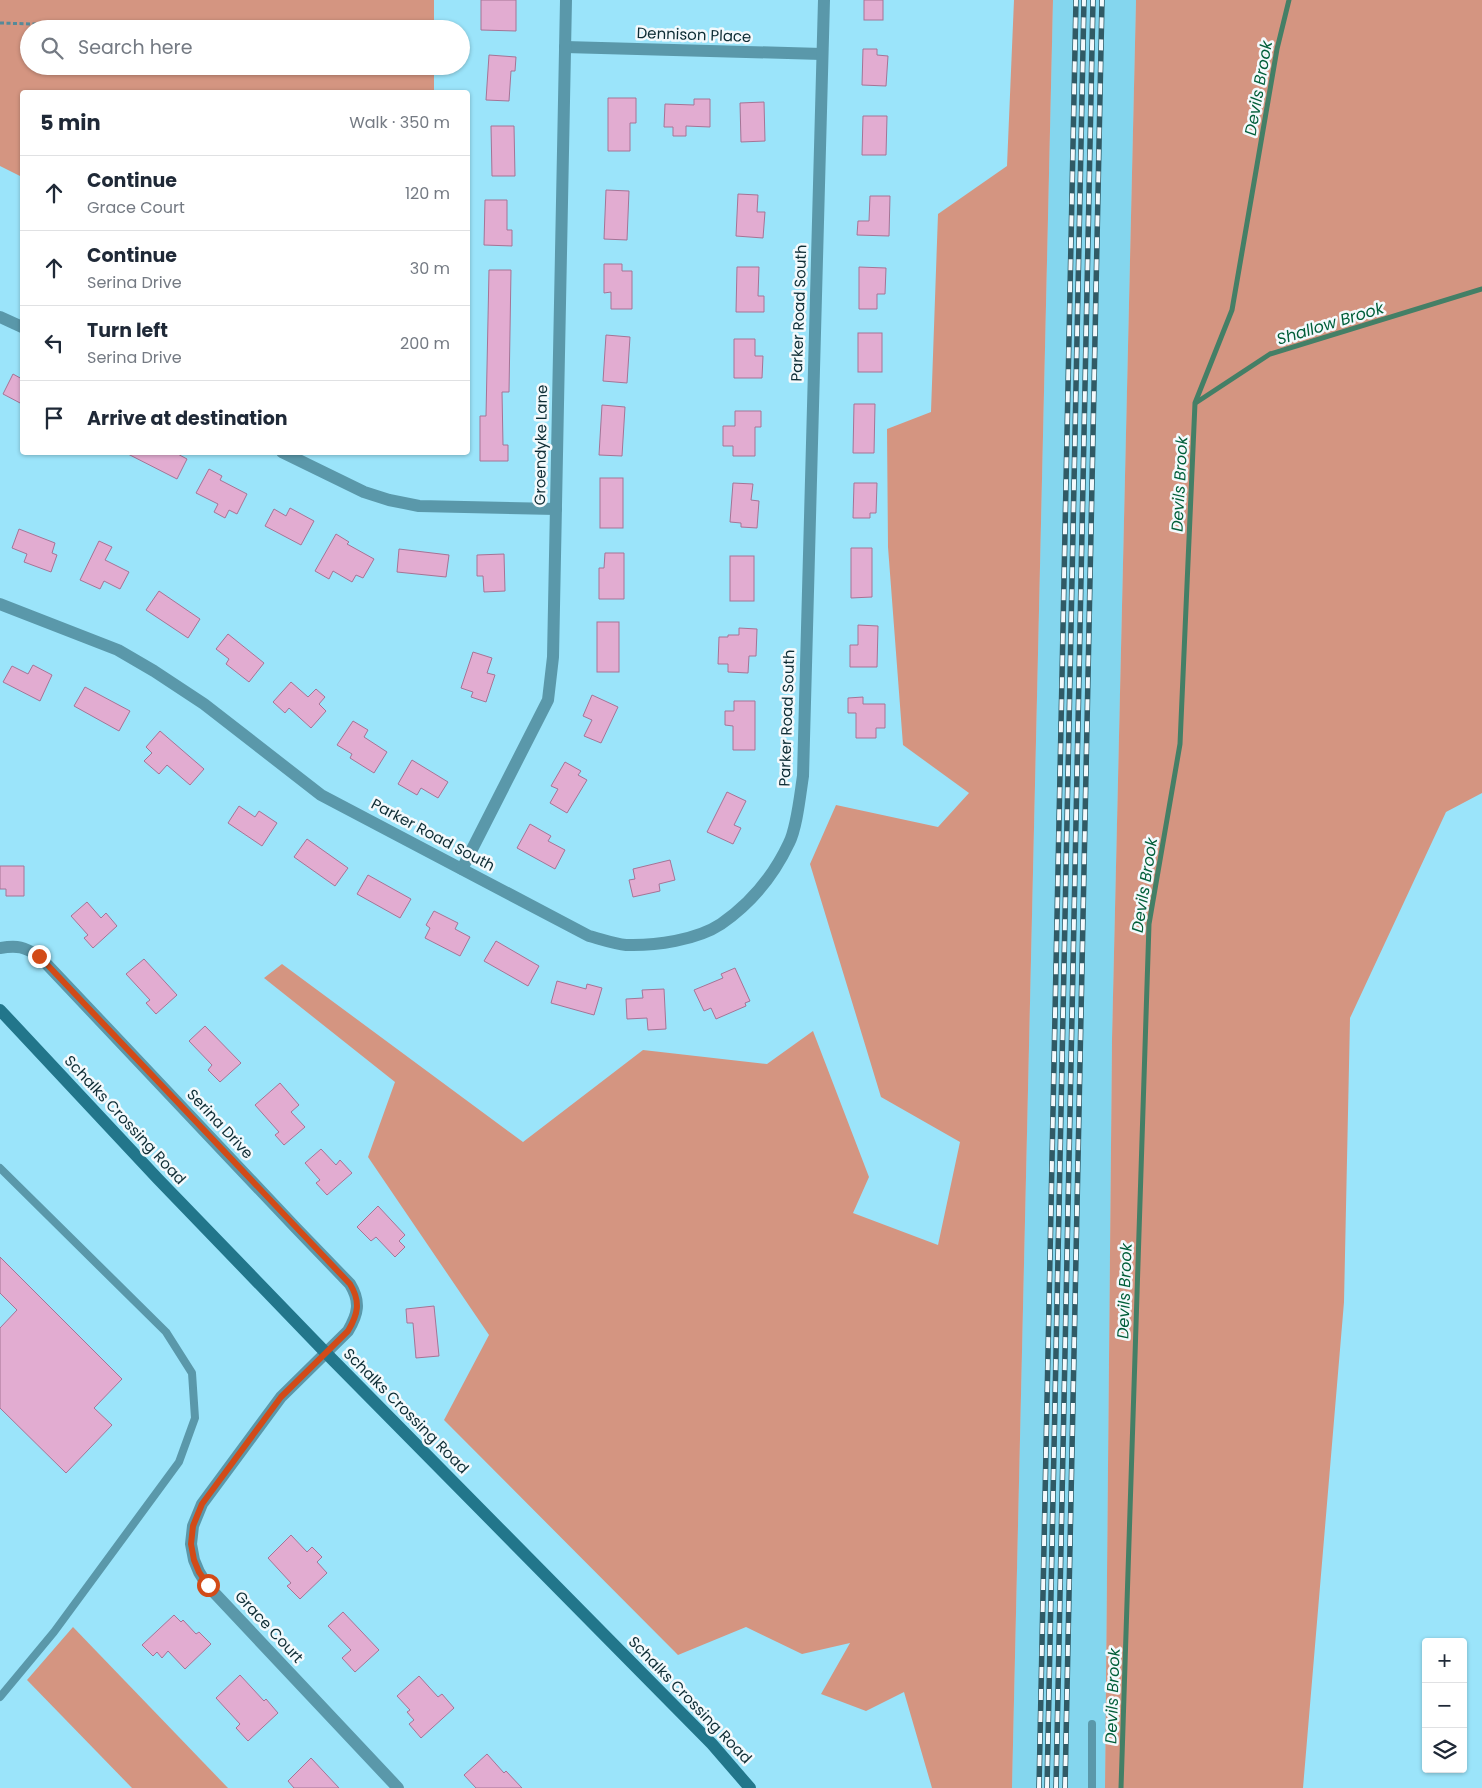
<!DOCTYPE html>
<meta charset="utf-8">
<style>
:root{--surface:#fff;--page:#f2f2f3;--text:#1f2937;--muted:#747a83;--line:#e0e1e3}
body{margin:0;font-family:Poppins,sans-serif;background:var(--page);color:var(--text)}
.controls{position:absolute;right:15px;bottom:15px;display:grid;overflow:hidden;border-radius:5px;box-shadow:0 1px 4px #0004}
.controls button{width:45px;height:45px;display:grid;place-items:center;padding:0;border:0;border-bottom:1px solid var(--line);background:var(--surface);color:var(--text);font:25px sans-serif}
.stop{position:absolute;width:15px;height:15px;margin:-11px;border:4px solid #d24b18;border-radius:50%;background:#fff}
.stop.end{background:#d24b18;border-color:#fff;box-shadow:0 1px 5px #0008}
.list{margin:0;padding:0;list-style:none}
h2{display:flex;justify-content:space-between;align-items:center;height:65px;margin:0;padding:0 20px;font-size:21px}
h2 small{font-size:16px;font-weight:400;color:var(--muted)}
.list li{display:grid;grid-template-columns:32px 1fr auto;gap:15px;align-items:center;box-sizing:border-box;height:75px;padding:0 20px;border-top:1px solid var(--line)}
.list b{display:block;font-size:19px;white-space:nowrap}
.list p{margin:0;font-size:16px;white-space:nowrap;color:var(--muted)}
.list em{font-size:16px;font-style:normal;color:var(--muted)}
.icon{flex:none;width:28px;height:28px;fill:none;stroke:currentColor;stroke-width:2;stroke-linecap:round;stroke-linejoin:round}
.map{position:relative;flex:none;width:1482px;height:1788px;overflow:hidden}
.search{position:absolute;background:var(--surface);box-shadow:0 1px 4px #0004;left:20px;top:20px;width:450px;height:55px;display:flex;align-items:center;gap:12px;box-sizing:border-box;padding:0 18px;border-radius:28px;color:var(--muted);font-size:19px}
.panel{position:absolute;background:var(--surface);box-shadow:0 1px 4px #0004;left:20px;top:90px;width:450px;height:365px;border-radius:5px}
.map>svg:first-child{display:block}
.built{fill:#84d6ee}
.green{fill:#d49581}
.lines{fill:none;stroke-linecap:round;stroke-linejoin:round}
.stream{stroke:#447f66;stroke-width:5}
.building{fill:#e2acd1;stroke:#a57496}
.path{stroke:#558a99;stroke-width:3;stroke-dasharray:4 2.5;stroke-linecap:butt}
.lane{stroke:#5a98aa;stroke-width:8}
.street{stroke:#5a98aa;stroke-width:12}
.secondary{stroke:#22768b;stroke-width:12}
.rail-casing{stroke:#305a65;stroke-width:5.5}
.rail{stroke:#f3f9fc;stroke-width:4;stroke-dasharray:11;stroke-linecap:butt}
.route{stroke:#d24b18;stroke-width:6}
.labels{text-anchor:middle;stroke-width:5;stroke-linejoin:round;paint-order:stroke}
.street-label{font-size:15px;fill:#0e2d35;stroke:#f3f9fc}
.water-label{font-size:16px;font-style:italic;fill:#005e39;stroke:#f3f9fc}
</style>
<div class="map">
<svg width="1482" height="1788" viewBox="0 0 1482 1788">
<rect width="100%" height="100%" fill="#9be4fa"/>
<polygon class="built" points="1053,0 1136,0 1112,1039 1105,1788 1012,1788"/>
<g class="green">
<polygon points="0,0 434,0 434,29 29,29 29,66 434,66 434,92 22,92 22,177 0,166"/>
<polygon points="1014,0 1053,0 1012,1788 932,1788 904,1692 866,1711 821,1694 850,1643 802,1654 746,1627 678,1655 444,1420 489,1335 368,1157 395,1082 264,978 282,964 523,1142 643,1050 767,1064 813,1031 869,1177 853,1213 938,1245 960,1142 881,1097 810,864 836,805 938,827 969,793 903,745 888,547 887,429 931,412 938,214 1007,166"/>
<polygon points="1136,0 1482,0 1482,793 1446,812 1350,1018 1344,1302 1303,1788 1105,1788 1112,1039"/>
<polygon points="73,1627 228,1788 132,1788 27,1680"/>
</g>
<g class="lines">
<g class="stream">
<polyline points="1197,402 1270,354 1482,289"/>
<polyline points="1121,1788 1149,924 1180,744 1195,403 1232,310 1277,49 1289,0"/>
</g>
</g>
<g class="building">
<polygon points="481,0 516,0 516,31 481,30"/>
<rect x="864" y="0" width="19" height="20"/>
<polygon points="863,49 877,49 877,55 888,56 886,86 862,85"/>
<polygon points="489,55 516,57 515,71 511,71 509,101 486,100"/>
<polygon points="608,98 636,98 636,123 630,123 630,151 608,151"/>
<polygon points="694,99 710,99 710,127 686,126 686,136 673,136 673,127 664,127 665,104 694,105"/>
<polygon points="764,102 765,141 741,142 740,103"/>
<polygon points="863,116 887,116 886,155 862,155"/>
<polygon points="491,126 514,126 515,176 492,176"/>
<polygon points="606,190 629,191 627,240 604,239"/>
<polygon points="738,194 758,195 757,212 765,212 763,238 736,236"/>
<polygon points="870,196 890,196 889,236 857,235 858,221 869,221"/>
<polygon points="485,200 507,200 507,230 512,230 512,246 484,245"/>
<polygon points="604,264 622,264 622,271 632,271 632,309 611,309 611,292 604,293"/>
<polygon points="737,267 759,267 758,296 764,296 764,312 736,312"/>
<polygon points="859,267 886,268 885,294 877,294 877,309 859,309"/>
<polygon points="489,270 511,270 509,392 502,392 503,445 508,445 508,461 480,461 480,416 486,416"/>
<rect x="858" y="333" width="24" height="39"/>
<polygon points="606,335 630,337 627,383 603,381"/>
<polygon points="734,339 755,339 755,356 763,356 762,378 734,378"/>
<polygon points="13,374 22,379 22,404 3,394"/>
<polygon points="854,404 875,404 874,453 853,453"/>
<polygon points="602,405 625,407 622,456 599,455"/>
<polygon points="735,411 761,411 761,427 755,427 755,456 733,456 733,446 723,446 723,426 735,426"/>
<polygon points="124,452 174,452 187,459 177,479"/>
<polygon points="209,469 222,476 220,480 247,494 237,514 229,510 225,518 214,512 218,504 196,493"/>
<rect x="600" y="478" width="23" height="50"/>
<polygon points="733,483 753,484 751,500 759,501 757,528 741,527 741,523 730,522"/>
<polygon points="854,483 877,483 876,513 870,513 870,518 853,518"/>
<polygon points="290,508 314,521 301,545 265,526 274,509 286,516"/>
<polygon points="19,529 55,543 52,553 57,555 51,572 24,562 27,554 12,548"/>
<polygon points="336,534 349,542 347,544 374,559 363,578 356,575 352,582 333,571 329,579 315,571"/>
<polygon points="99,541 112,547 105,560 129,572 120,589 104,581 100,589 80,580"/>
<polygon points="851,548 872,548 872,597 851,598"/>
<polygon points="399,549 449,555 446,577 397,572"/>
<polygon points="605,553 624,553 624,599 599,599 599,568 604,568"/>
<polygon points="504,554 505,591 484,592 483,576 477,576 477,555"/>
<rect x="730" y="556" width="24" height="45"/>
<polygon points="159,591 200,619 188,638 146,610"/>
<rect x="597" y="622" width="22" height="50"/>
<polygon points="858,625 878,626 877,667 850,667 850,645 858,645"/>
<polygon points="739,628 757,629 756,656 749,656 748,673 728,672 728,664 718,664 719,637 728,637 728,635 739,635"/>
<polygon points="228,634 264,663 249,682 226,664 229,659 216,649"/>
<polygon points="473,652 492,658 487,673 495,675 486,702 471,697 473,692 461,688"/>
<polygon points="33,665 52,675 40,701 3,682 12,666 28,674"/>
<polygon points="291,682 308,697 316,689 325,697 319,704 326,711 311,728 289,708 285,713 273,702"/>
<polygon points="85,687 130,711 119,731 74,706"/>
<polygon points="592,695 618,707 601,743 584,736 592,720 583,716"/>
<polygon points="863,697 863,704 885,704 885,728 876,728 876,738 856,738 856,713 848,713 848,698"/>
<polygon points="734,701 755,701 755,750 733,750 733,726 725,725 725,711 734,711"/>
<polygon points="353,721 368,730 364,737 387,752 374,773 350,758 352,754 337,745"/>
<polygon points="160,731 204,769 190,785 167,765 159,774 144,761 152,753 146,747"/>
<polygon points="412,760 448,782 438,798 421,788 417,795 398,784"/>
<polygon points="565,762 581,771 578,775 587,780 567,813 550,803 558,789 551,786"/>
<polygon points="727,792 746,801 734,825 741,828 733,844 707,832"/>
<polygon points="239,806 255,817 259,811 277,823 262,846 228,823"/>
<polygon points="530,824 551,836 548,841 565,850 555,869 517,848"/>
<polygon points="307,839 348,868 335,886 294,857"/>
<polygon points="670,860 675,880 659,884 660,891 633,897 629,880 635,879 633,869"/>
<polygon points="0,866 24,866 24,896 6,896 6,889 0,889"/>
<polygon points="368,875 411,899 400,918 357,894"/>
<polygon points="87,902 101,918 106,913 117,926 93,948 84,938 88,935 71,916"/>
<polygon points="434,911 458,923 455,929 470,937 460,956 425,938 430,928 426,925"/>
<polygon points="496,941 539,966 528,986 484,961"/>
<polygon points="144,959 177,995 156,1014 146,1003 150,1000 126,974"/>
<polygon points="735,968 750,1001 745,1003 746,1006 716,1019 711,1008 704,1011 694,990 723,978 721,974"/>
<polygon points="557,981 586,989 587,984 602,988 594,1015 551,1003"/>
<polygon points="664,989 666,1029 648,1030 647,1018 627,1019 626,999 643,998 642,990"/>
<polygon points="205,1026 241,1063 220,1082 208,1070 212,1065 189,1041"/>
<polygon points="280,1083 299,1105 291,1112 305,1127 284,1145 275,1135 279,1132 255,1105"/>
<polygon points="321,1149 336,1165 340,1160 352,1173 327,1195 316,1183 320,1180 305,1163"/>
<polygon points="378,1206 405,1235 399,1241 405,1247 395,1257 376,1237 371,1241 357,1227"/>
<polygon points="0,1257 122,1379 94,1408 112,1425 66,1473 0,1408 0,1328 17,1310 0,1293"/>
<polygon points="434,1306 439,1356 416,1358 413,1323 407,1323 406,1309"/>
<polygon points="291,1535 307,1552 312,1547 322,1557 317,1562 327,1573 300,1599 287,1586 291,1583 268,1558"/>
<polygon points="343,1612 379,1650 355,1672 342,1658 351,1650 328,1626"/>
<polygon points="174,1615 181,1622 183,1620 196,1634 199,1632 211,1644 185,1669 168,1651 162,1658 157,1652 153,1656 142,1645"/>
<polygon points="240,1675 264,1701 266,1699 278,1713 248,1741 236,1728 240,1724 216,1698"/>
<polygon points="419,1676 438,1697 442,1694 454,1708 421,1738 409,1724 414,1720 407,1712 410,1710 397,1696"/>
<polygon points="487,1754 504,1773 506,1771 522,1788 476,1788 464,1775"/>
<polygon points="311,1758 339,1788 294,1788 288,1781"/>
</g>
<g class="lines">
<polyline class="path" points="0,23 167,28"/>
<g class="lane">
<polyline points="0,1168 166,1332 192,1373 195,1418 179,1462 54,1632 0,1697"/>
<polyline points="1092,1724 1092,1788"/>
</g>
<g class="street">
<polyline points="565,47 822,54"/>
<polyline points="0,317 22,327"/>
<polyline points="282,452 364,492 389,500 419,506 556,509"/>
<path d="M0,604L118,650L154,671L204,704L321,795L589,936C601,939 614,944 626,945C655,946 697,940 721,924C750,904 774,875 789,843C797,827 800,795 803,776L824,0"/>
<polyline points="462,869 548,700 553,657 566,0"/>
<path d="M0,948C18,945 24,947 39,956L296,1228L350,1284C361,1302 358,1314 348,1331L281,1397L202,1504L193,1526L191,1544L194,1560L199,1572L207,1585L398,1788"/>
</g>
<polyline class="secondary" points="0,1010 158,1179 326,1353 712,1744 750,1788"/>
<defs>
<g id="rail">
<polyline points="1039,1788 1076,0"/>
<polyline points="1047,1788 1084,0"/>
<polyline points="1056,1788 1093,0"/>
<polyline points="1065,1788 1102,0"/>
</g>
</defs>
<use href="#rail" class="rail-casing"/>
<use href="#rail" class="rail"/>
</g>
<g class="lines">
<path class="route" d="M39,956L350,1284C361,1302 358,1314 348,1331L281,1397L202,1504L193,1526L191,1544L194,1560L199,1572L208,1585"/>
</g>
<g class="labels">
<g class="street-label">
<text transform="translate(694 35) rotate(2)" y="5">Dennison Place</text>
<text transform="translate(799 313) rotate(-88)" y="5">Parker Road South</text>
<text transform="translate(541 445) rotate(-89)" y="5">Groendyke Lane</text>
<text transform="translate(787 718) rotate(-88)" y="5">Parker Road South</text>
<text transform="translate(433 835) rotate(28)" y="5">Parker Road South</text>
<text transform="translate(125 1120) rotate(47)" y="5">Schalks Crossing Road</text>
<text transform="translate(220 1124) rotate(47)" y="5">Serina Drive</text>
<text transform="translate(406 1411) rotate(45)" y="5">Schalks Crossing Road</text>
<text transform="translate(269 1627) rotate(47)" y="5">Grace Court</text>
<text transform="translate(690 1700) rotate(46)" y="5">Schalks Crossing Road</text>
</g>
<g class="water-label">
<text transform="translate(1258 88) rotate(-80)" y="6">Devils Brook</text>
<text transform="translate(1330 323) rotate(-17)" y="6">Shallow Brook</text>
<text transform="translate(1179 484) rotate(-87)" y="6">Devils Brook</text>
<text transform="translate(1144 885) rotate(-81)" y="6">Devils Brook</text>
<text transform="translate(1124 1291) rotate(-88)" y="6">Devils Brook</text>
<text transform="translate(1112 1696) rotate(-88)" y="6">Devils Brook</text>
</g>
</g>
</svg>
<div class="controls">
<button>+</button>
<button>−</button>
<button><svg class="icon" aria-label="layers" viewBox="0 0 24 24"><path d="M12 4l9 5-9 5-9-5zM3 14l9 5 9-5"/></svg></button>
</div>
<div class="stop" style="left:208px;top:1585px"></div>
<div class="stop end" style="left:39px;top:956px"></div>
<div class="search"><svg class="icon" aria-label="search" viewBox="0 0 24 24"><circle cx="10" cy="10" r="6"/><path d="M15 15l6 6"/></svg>Search here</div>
<section class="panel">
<h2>5 min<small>Walk · 350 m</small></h2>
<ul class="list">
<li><svg class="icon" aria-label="ahead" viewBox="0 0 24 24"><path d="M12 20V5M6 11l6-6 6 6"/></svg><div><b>Continue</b><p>Grace Court</p></div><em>120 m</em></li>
<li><svg class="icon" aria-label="ahead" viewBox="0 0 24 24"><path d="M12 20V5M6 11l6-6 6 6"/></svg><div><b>Continue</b><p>Serina Drive</p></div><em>30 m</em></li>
<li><svg class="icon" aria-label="left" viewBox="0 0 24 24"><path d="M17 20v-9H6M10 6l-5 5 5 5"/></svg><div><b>Turn left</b><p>Serina Drive</p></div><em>200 m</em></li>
<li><svg class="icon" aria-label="arrive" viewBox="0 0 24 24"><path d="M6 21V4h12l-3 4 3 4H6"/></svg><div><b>Arrive at destination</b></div></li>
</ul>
</section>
</div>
